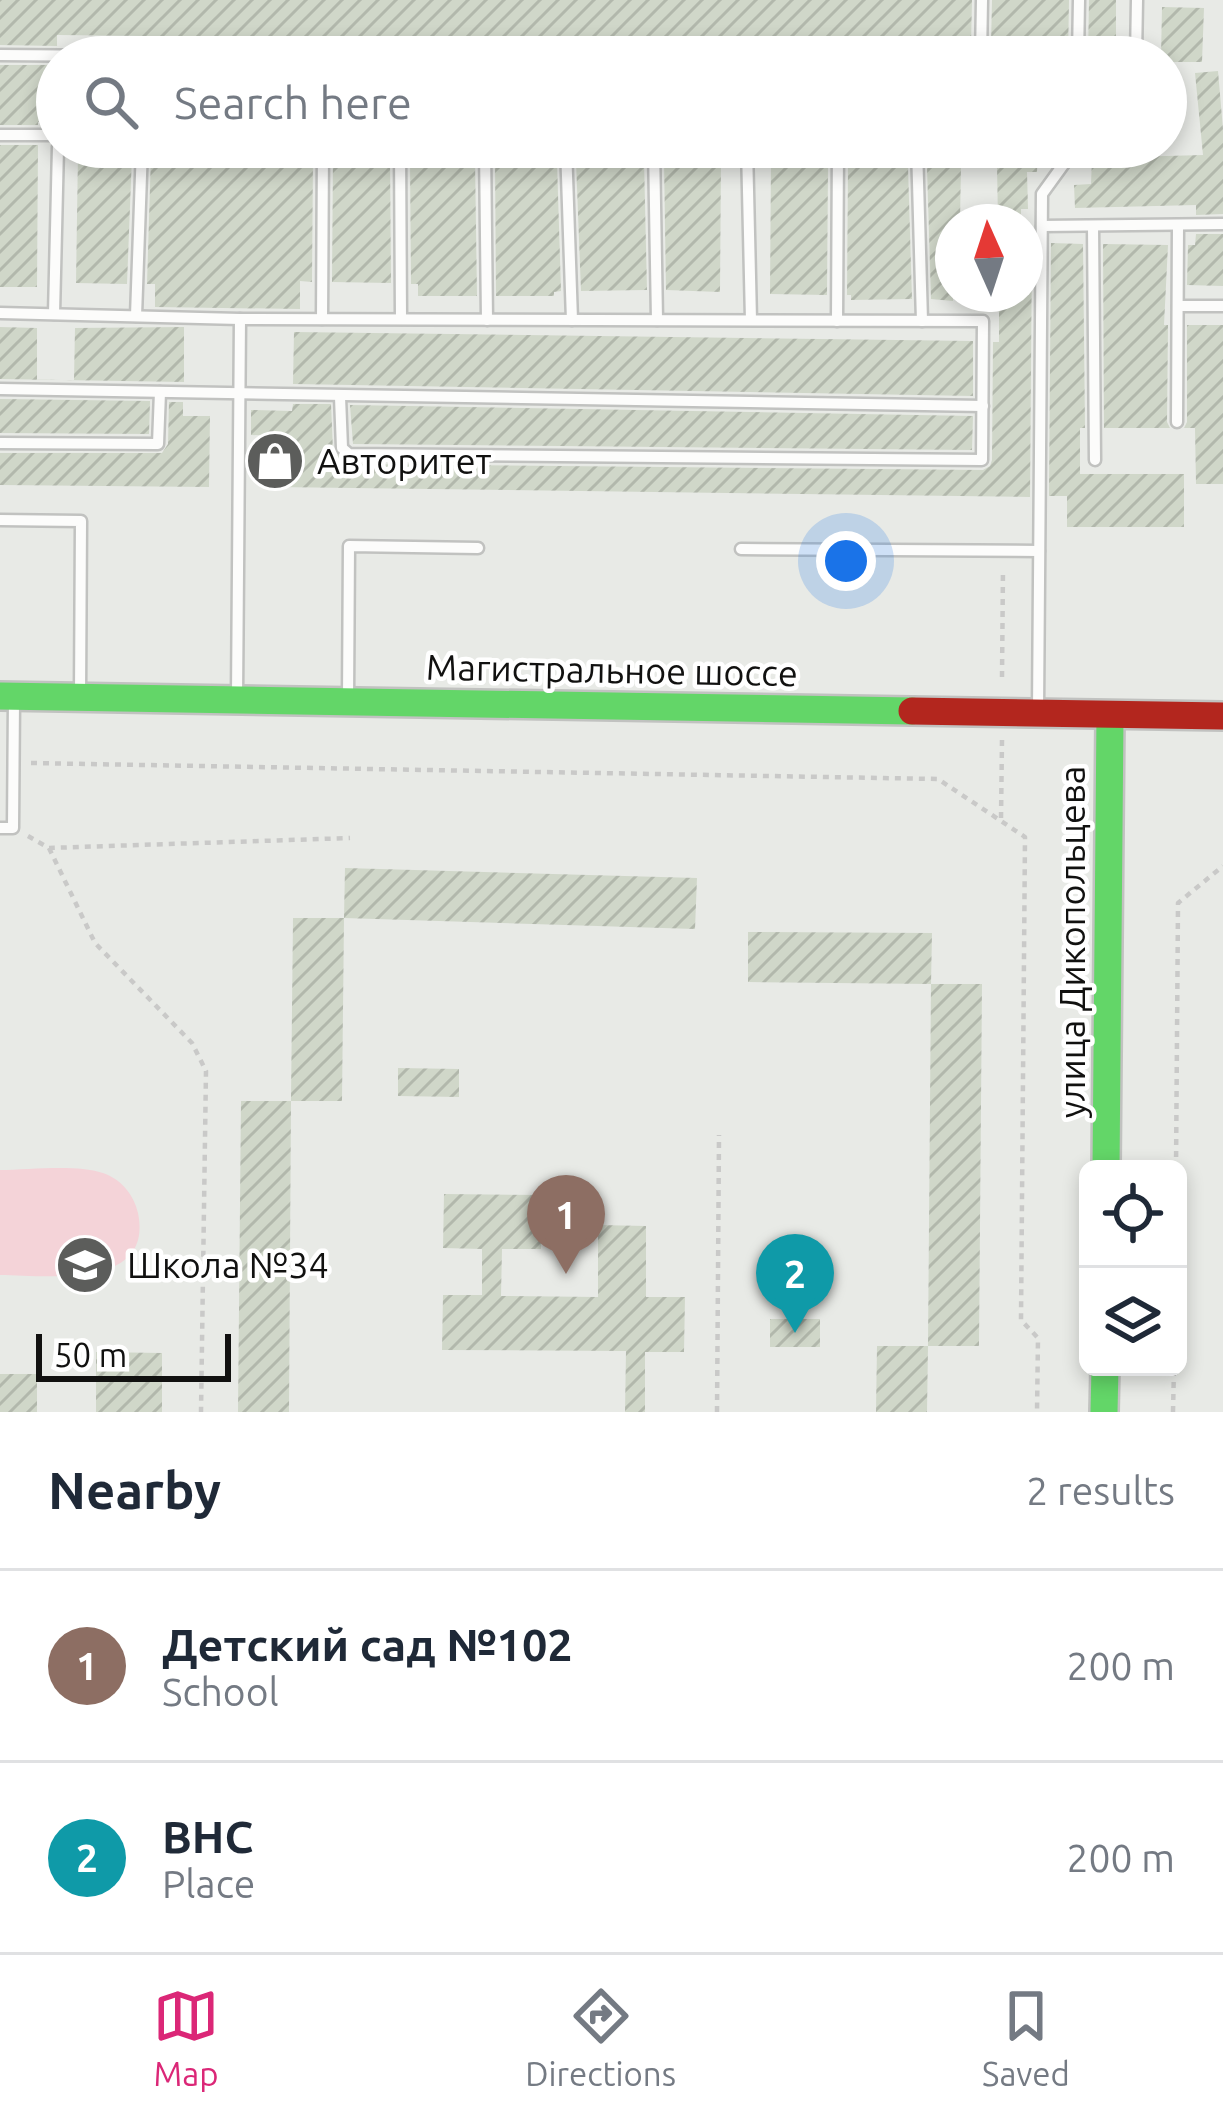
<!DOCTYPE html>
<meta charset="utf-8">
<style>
:root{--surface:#fff;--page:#f6f6f7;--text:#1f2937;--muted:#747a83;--line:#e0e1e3;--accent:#db2777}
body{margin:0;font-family:Ubuntu,sans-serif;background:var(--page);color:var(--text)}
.controls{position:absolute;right:36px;bottom:36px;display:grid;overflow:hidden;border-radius:18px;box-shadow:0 6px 18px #0003}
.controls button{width:108px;height:108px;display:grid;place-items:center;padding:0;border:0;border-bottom:3px solid var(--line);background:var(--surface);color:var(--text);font:60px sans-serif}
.compass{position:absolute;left:935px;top:204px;width:108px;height:108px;border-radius:50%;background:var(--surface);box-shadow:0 6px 18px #0003;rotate:357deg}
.scale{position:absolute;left:36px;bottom:30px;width:195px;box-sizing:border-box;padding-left:12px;border:6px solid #111110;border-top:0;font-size:33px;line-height:42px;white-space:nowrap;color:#111110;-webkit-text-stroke:9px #fff;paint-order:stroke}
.you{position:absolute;left:846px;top:561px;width:42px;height:42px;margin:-30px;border:9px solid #fff;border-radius:50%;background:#1a73e8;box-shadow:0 0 0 18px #1a73e833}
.badge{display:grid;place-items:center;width:78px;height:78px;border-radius:50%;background:var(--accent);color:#fff;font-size:39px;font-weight:700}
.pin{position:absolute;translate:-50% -99px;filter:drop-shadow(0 3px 6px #0008)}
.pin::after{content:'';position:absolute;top:63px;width:42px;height:36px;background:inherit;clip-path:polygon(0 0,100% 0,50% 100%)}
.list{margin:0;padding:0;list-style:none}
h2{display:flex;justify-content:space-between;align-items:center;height:156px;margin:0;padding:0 48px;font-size:51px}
h2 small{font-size:39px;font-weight:400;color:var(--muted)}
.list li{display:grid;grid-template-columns:78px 1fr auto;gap:36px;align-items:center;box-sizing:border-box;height:192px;padding:0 48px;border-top:3px solid var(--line)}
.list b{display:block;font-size:45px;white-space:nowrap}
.list p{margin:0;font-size:39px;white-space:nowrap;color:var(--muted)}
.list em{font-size:39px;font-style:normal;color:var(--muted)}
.icon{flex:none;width:66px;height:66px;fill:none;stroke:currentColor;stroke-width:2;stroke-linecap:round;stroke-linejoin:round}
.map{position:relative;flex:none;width:1223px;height:1412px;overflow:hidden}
.search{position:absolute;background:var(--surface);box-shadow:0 6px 18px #0003;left:36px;right:36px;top:36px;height:132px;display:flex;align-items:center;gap:30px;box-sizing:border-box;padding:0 42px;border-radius:66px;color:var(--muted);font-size:45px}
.sheet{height:540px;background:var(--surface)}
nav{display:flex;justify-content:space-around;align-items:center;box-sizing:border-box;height:168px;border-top:3px solid var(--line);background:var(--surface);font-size:33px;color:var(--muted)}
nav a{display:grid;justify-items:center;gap:6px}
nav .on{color:var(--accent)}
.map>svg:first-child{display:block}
.green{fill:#f4d3d8}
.building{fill:url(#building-hatch)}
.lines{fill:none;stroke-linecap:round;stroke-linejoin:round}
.lane-casing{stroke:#c1c2c0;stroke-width:15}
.fast-casing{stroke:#c1c2c0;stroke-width:32}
.jam-casing{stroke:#c1c2c0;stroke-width:32}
.path{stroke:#c9c9c8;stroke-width:4.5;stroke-dasharray:6 6;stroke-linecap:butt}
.lane{stroke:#fcfcfb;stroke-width:10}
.fast{stroke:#63d668;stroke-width:27}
.jam{stroke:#b3261e;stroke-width:27}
.labels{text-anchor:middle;stroke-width:9;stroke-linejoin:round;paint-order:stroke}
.poi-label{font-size:36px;fill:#111110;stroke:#fff;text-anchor:start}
.street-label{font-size:36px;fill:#111110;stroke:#fff}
</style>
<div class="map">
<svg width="1223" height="1412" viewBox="0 0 1223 1412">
<defs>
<pattern id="building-hatch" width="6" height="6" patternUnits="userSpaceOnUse" patternTransform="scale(3)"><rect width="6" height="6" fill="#d0d7c9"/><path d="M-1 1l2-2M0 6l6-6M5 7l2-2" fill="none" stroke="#b2b8ac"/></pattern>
</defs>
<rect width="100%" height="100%" fill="#e8eae6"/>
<path class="green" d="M0,1170C30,1170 75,1164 103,1173C121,1179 134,1195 138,1213C154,1291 44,1275 0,1275Z"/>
<g class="building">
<polygon points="0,0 972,0 971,45 57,35 57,46 0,45"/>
<polygon points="992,0 1069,0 1068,57 1003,57 1003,45 991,45"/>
<polygon points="1089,0 1116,0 1116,57 1088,57"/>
<polygon points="1162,7 1204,8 1202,62 1166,62 1166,57 1161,57"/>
<polygon points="0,65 57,65 57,122 38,122 38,125 0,125"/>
<polygon points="1218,71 1223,129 1223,214 1196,215 1196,205 1075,208 1074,185 1091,184 1092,158 1203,155 1195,73"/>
<polygon points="0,145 38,145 37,287 0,287"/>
<polygon points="1000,147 1038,147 1037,172 1027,172 1028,209 1021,209 1021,222 998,222 997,165 1000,165"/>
<polygon points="78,153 132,155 127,284 76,283"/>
<polygon points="157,153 305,155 305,157 313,157 312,282 300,281 300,309 155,307 155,284 147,284 151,155 157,155"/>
<polygon points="333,158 390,158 391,283 332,282"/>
<polygon points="410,159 475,159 477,296 418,296 418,284 411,284"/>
<polygon points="495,159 554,159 557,162 561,291 554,292 554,296 496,296"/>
<polygon points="771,159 821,160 821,168 828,168 827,295 770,294"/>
<polygon points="644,160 647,290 581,291 576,161"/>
<polygon points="664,160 721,160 720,292 666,290"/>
<polygon points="934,165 961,165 960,222 953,222 953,301 931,299 927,167 934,167"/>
<polygon points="908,167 912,299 851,300 851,295 847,295 848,168"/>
<polygon points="1196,234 1223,234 1223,286 1187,285 1188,245 1195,245"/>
<polygon points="1025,243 1032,243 1030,497 275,487 276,436 251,435 251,410 292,411 293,404 331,404 333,451 349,464 983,470 990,466 992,460 993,342 999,342 999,294 1025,294"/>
<polygon points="1051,243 1083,244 1085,428 1080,428 1080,474 1184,474 1184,527 1067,527 1067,496 1049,496"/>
<polygon points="1103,244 1168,245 1164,325 1168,325 1167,422 1170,428 1104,428"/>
<polygon points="1187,325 1223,325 1223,484 1196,484 1195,428 1184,428 1187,422"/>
<polygon points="0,327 37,328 37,380 74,380 75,328 184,327 184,382 0,379"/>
<polygon points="294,332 973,341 973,396 293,384"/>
<polygon points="0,399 150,401 149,434 0,433"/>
<polygon points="169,402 183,402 183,416 210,416 209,487 0,485 0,453 162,453 168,444"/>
<polygon points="350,405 973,416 972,450 353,444"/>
<polygon points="345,868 697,878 695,929 344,918"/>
<polygon points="293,918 344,918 342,1101 291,1101"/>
<polygon points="748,932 932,933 931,984 748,982"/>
<polygon points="931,984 982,984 979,1346 928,1346"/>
<polygon points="398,1068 459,1069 459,1097 398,1096"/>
<polygon points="241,1101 291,1101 289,1412 238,1412"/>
<polygon points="444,1194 541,1195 541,1249 502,1249 501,1296 598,1297 598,1225 646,1226 646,1297 685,1297 684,1352 645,1352 645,1412 625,1412 626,1351 442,1350 443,1295 482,1295 482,1249 443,1248"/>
<rect x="770" y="1319" width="50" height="28"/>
<polygon points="877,1346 928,1346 927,1412 876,1412"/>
<polygon points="96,1352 162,1353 162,1412 96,1412"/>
<rect x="0" y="1374" width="37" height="38"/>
</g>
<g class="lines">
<defs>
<g id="lane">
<polyline points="0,55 242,57"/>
<polyline points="981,57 982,0"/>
<polyline points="1078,57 1079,0"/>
<polyline points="1136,57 1137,0"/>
<polyline points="0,135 57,135"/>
<polyline points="400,147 401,319"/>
<polyline points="485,147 487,320"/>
<polyline points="566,147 572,320"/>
<polyline points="654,147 657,320"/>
<polyline points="747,147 751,320"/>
<polyline points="917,147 922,321"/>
<polyline points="1042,226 1223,224"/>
<polyline points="1093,226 1095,460"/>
<polyline points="1178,306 1223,306"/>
<polyline points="0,313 240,319 983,321 982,460 349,454 342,448 340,397"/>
<polyline points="54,314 58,147"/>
<polyline points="136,316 142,147"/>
<polyline points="322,319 323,147"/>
<polyline points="837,321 838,147"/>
<polyline points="0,389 983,406"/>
<polyline points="1177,422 1178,226"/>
<polyline points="0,443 158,444 160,392"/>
<polyline points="0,520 81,521 80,694"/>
<polyline points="741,549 1039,551"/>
<polyline points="237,696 240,319"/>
<polyline points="348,698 349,546 478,548"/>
<polyline points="1038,710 1042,194 1076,147"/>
<polyline points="0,828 13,828 14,700"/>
</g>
<g id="fast">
<polyline points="0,696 912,711"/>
<polyline points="1106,1169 1110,715"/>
<polyline points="1104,1412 1105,1367"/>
</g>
<polyline id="jam" points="912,711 1223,716"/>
</defs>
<use href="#lane" class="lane-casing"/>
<use href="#fast" class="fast-casing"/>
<use href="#jam" class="jam-casing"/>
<g class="path">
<polyline points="1002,677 1003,569"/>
<polyline points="31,763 938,779 1025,837 1021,1320 1038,1338 1037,1412"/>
<polyline points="1001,818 1002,740"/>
<polyline points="28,836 49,848 350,838"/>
<polyline points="49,848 95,943 192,1043 206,1071 201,1412"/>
<polyline points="1176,1169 1178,903 1223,866"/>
<polyline points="717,1412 719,1135"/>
<polyline points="1173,1412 1174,1367"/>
</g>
<use href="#lane" class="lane"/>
<use href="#fast" class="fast"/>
<use href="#jam" class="jam"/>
</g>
<defs>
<symbol id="shop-disc" viewBox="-11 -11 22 22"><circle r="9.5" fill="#5c5d5b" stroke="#fff"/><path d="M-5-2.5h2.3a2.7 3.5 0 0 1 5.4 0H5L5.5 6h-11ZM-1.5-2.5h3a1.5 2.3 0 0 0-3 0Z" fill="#fff"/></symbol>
<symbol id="school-disc" viewBox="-11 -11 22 22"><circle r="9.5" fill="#5c5d5b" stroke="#fff"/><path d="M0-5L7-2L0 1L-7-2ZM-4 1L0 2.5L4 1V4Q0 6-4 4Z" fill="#fff"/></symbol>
</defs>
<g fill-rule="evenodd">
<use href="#shop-disc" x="242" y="428" width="66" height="66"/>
<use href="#school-disc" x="52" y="1232" width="66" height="66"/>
</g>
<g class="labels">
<g class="poi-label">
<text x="317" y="474">Авторитет</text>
<text x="127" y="1278">Школа №34</text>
</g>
<g class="street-label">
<text transform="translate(612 670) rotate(1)" y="13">Магистральное шоссе</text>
<text transform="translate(1072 942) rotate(-90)" y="13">улица Дикопольцева</text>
</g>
</g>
</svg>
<div class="controls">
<button><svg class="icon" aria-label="locate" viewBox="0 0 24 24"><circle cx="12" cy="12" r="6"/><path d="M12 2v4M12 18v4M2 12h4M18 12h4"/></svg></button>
<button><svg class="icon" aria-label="layers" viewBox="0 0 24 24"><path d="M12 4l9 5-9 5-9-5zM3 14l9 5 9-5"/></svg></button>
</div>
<svg class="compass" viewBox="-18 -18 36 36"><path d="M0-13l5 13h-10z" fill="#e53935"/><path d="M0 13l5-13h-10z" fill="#747a83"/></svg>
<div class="scale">50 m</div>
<div class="you"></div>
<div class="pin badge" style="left:566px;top:1274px;background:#8d6e63">1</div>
<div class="pin badge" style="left:795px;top:1333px;background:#0f9aa8">2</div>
<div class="search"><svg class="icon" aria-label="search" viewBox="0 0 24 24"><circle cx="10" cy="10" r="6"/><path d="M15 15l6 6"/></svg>Search here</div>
</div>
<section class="sheet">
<h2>Nearby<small>2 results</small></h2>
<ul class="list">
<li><span class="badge" style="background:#8d6e63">1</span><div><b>Детский сад №102</b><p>School</p></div><em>200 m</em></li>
<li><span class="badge" style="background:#0f9aa8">2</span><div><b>ВНС</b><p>Place</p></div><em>200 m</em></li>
</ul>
</section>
<nav>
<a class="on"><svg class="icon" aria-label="map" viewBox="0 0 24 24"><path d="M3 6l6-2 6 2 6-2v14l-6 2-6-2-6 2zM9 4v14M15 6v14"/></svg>Map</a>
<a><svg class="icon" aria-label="directions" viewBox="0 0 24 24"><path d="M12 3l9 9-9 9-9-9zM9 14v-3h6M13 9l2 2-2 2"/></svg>Directions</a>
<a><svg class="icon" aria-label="saved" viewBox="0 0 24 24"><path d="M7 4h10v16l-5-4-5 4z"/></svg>Saved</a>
</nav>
